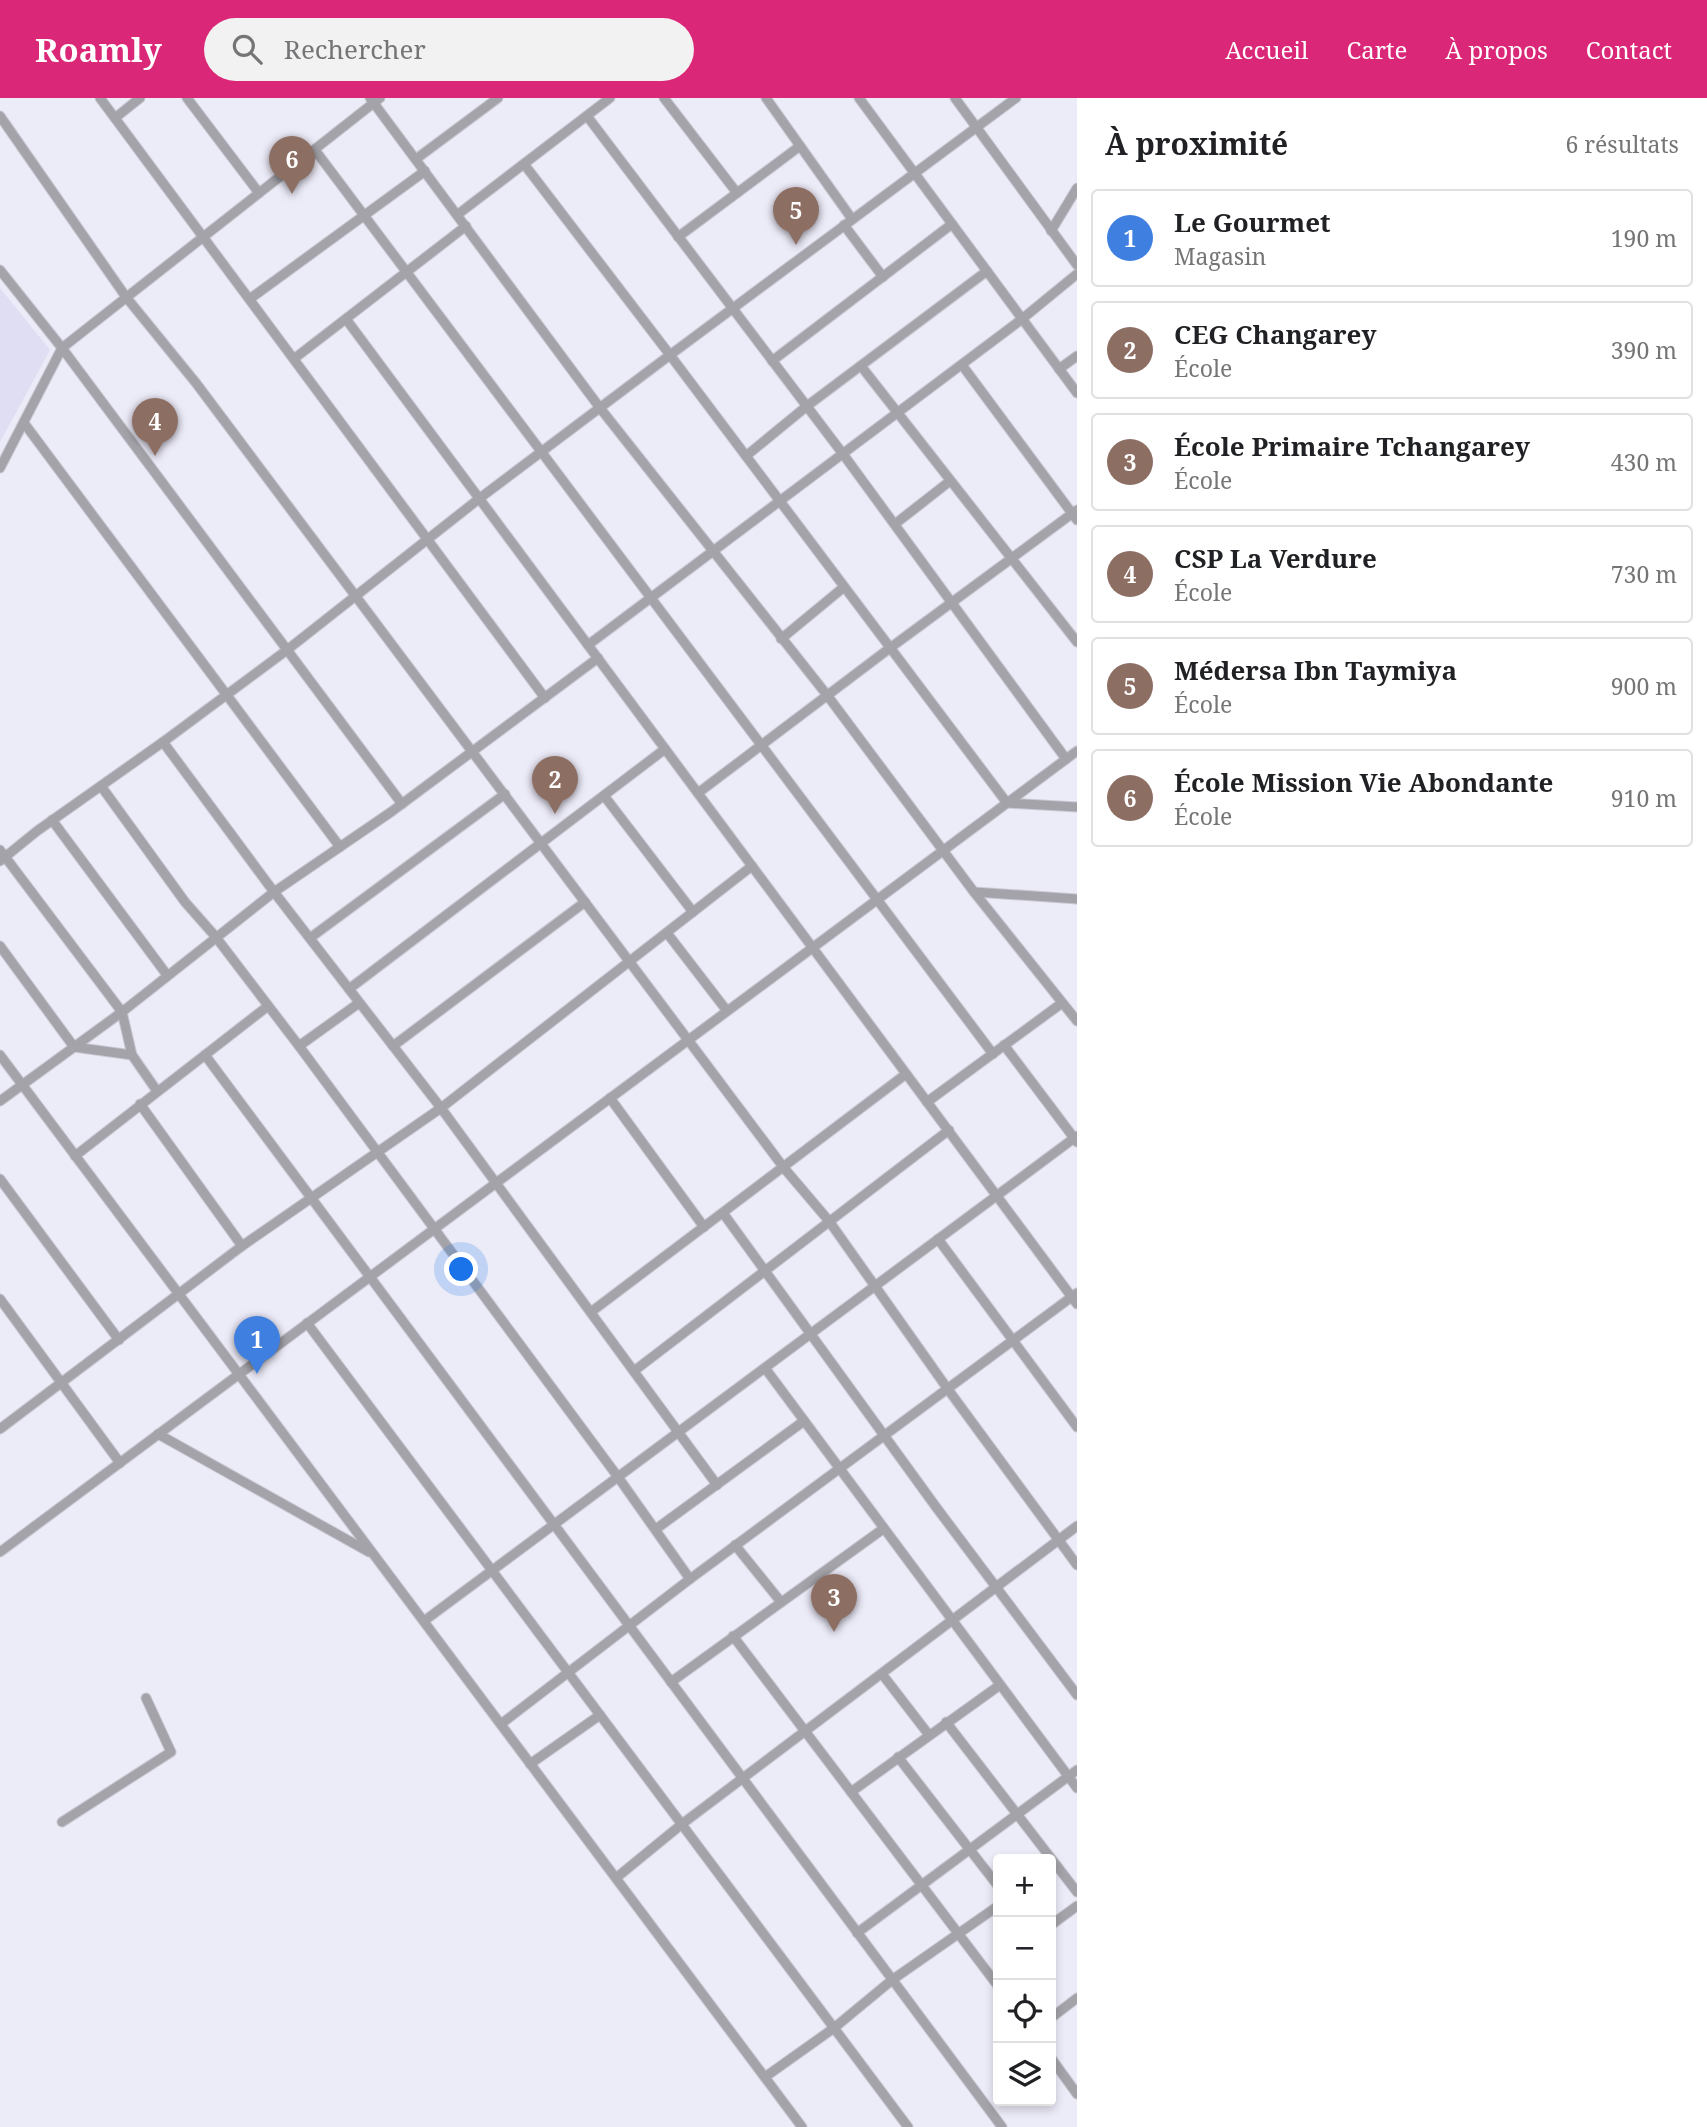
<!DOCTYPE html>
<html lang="fr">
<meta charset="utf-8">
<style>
:root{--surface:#fff;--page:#f2f2f2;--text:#202124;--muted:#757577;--line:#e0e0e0;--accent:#db2777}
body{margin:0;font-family:"Noto Serif",serif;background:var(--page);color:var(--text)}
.controls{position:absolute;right:21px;bottom:21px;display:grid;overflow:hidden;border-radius:7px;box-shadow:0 4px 10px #0003}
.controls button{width:63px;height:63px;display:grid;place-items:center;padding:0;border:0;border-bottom:2px solid var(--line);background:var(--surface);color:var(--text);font:35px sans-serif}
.you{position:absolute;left:462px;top:1172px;width:24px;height:24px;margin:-18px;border:5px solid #fff;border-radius:50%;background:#1a73e8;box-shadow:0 0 0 10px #1a73e833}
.badge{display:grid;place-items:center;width:46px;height:46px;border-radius:50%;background:var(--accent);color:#fff;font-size:23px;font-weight:700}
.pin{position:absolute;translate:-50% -58px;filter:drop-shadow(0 2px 4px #0008)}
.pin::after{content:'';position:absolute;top:37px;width:24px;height:21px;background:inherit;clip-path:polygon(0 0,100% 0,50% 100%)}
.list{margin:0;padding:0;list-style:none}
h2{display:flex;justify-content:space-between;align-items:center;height:91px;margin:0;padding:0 28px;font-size:30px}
h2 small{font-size:23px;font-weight:400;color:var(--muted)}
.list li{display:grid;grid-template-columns:46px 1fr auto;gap:21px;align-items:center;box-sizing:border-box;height:98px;margin:0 14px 14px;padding:0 14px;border:2px solid var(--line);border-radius:7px}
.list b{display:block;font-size:26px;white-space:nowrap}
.list p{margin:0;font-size:23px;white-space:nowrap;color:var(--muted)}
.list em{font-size:23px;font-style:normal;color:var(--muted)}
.icon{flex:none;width:38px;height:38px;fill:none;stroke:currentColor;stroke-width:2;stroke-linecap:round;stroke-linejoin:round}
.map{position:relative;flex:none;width:1077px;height:2029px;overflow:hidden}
header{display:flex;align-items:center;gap:42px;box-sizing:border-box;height:98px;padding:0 35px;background:var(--accent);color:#fff}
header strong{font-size:33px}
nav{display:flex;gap:38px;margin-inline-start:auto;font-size:24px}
.search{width:490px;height:63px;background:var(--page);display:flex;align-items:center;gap:18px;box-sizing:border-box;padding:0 24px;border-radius:38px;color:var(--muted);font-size:26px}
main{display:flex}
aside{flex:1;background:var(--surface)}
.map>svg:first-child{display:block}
.built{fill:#dfdef2}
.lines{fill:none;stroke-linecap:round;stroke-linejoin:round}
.street-casing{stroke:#c9c8d4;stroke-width:11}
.street{stroke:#a4a3a9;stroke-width:9}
</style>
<header>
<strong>Roamly</strong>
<div class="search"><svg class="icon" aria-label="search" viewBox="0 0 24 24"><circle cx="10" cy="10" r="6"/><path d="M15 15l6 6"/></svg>Rechercher</div>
<nav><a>Accueil</a><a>Carte</a><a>À propos</a><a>Contact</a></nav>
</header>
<main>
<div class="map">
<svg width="1077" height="2029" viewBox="0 0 1077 2029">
<rect width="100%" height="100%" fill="#ecebf8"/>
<polygon class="built" points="0,190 50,252 0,344"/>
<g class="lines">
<defs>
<g id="street">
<polyline points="100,0 545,600"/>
<polyline points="187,0 259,95"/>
<polyline points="370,0 600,310 827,597 974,794 1077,923"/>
<polyline points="664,0 737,95"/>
<polyline points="766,0 852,121"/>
<polyline points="859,0 1077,295"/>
<polyline points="955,0 1077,167"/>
<polyline points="1016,0 670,257 1007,705 1077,709"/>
<polyline points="0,18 126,199 196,285 784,1070 829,1123 947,1290 1077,1467"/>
<polyline points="587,18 843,356 1066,661"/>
<polyline points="115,20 140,0"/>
<polyline points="315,52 993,956"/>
<polyline points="416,61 498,0"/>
<polyline points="457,117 610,0"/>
<polyline points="844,127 883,179"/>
<polyline points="1051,133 1077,90"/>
<polyline points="678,139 800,48"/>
<polyline points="0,172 62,250 402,706"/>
<polyline points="251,200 425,73"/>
<polyline points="346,221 1077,1206"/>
<polyline points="295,260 466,128"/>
<polyline points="772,263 952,126"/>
<polyline points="962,267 1077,422"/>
<polyline points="861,268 1077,544"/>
<polyline points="1059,271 1077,258"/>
<polyline points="24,325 340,749"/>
<polyline points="746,358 807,308 987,173"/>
<polyline points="0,370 62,250 380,0"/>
<polyline points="895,426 950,383"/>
<polyline points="781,541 844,489"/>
<polyline points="588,547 1022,221 1077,176"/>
<polyline points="163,644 274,794 441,1010 717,1387"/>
<polyline points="101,688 185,804 215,838 299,948 618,1379 690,1481"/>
<polyline points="698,695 890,550 1077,412"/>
<polyline points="605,699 693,814"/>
<polyline points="52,722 167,877"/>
<polyline points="0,752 122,914 132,957 157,993"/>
<polyline points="0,763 37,733 163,644 287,552 480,400 670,257 524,66"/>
<polyline points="974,794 1077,801"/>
<polyline points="667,835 727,913"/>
<polyline points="310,840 505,696"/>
<polyline points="0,848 74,949 132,957"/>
<polyline points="349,891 665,651"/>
<polyline points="1004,947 1077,1044"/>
<polyline points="299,948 359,905"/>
<polyline points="393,948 585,804"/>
<polyline points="0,957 802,2029"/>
<polyline points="205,957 1002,2029"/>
<polyline points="610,1000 704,1129"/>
<polyline points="0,1003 122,914 274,794 391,714 598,560"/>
<polyline points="927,1004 1062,905"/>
<polyline points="140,1006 242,1148"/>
<polyline points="75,1058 268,908"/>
<polyline points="0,1081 119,1242"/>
<polyline points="723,1115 936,1409 1077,1597"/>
<polyline points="938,1141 1077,1329"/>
<polyline points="0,1201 120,1365"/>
<polyline points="591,1214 906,976"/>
<polyline points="307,1225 908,2029"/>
<polyline points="765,1270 1077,1690"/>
<polyline points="634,1273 949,1032"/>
<polyline points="0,1331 242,1148 441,1010 752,768"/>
<polyline points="158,1336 369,1454"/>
<polyline points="656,1431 804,1323"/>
<polyline points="735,1447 781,1504"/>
<polyline points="0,1454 1077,653"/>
<polyline points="424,1523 1077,1038"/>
<polyline points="733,1538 998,1888"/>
<polyline points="882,1576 929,1637"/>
<polyline points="671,1584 883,1431"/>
<polyline points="946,1624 1077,1794"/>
<polyline points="501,1626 690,1481 1077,1195"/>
<polyline points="898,1659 998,1788"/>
<polyline points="530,1666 600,1617"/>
<polyline points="851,1694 1000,1587"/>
<polyline points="62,1724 171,1654 146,1600"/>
<polyline points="616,1780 682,1726 1077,1428"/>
<polyline points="1051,1827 1077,1808"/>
<polyline points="857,1835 1077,1672"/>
<polyline points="1051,1920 1077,1900"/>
<polyline points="1051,1960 1077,1996"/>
<polyline points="765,1979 834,1930 892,1882 998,1808"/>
</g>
</defs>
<use href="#street" class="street-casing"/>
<use href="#street" class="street"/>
</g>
</svg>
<div class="controls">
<button>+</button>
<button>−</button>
<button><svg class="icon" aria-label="locate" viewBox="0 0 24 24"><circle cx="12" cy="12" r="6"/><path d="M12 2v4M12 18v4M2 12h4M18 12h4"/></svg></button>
<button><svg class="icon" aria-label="layers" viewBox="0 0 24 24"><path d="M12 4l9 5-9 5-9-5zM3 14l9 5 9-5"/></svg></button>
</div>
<div class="you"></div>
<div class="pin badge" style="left:257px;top:1276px;background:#3f7fe0">1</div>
<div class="pin badge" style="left:555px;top:716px;background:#8d6e63">2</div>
<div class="pin badge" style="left:834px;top:1534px;background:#8d6e63">3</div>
<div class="pin badge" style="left:155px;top:358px;background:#8d6e63">4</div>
<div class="pin badge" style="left:796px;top:147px;background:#8d6e63">5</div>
<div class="pin badge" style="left:292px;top:96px;background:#8d6e63">6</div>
</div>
<aside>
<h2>À proximité<small>6 résultats</small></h2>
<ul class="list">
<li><span class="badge" style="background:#3f7fe0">1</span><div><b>Le Gourmet</b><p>Magasin</p></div><em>190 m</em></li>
<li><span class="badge" style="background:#8d6e63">2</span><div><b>CEG Changarey</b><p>École</p></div><em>390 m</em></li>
<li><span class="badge" style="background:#8d6e63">3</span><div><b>École Primaire Tchangarey</b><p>École</p></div><em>430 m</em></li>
<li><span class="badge" style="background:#8d6e63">4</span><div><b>CSP La Verdure</b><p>École</p></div><em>730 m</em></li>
<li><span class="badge" style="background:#8d6e63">5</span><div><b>Médersa Ibn Taymiya</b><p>École</p></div><em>900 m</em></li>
<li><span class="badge" style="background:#8d6e63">6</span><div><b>École Mission Vie Abondante</b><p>École</p></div><em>910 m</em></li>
</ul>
</aside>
</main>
